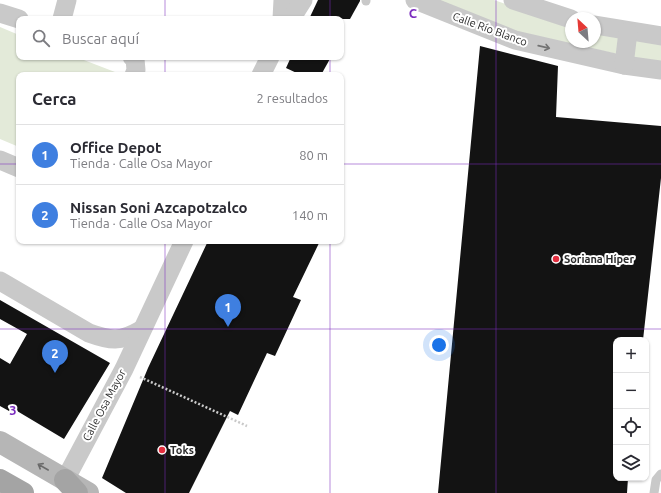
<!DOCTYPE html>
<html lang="es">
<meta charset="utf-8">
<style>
:root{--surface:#fff;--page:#f2f2f3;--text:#2b2b33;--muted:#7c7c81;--line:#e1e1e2;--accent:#db2777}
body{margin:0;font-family:Ubuntu,sans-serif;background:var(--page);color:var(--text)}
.controls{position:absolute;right:12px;bottom:12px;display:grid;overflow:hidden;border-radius:8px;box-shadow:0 1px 3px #0004}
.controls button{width:36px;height:36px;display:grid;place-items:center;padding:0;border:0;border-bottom:1px solid var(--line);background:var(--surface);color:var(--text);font:20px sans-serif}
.compass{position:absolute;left:565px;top:12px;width:36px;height:36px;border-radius:50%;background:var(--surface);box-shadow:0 1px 3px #0004;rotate:334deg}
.you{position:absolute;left:439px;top:345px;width:14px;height:14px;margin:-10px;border:3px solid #fff;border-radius:50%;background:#1a73e8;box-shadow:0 0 0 6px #1a73e833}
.badge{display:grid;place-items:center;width:26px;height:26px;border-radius:50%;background:var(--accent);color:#fff;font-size:13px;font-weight:700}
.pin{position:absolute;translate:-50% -33px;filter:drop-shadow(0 1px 2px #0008)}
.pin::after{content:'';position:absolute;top:21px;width:14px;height:12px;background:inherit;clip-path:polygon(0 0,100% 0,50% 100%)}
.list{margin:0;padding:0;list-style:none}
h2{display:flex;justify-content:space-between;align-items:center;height:52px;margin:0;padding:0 16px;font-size:17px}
h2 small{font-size:13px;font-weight:400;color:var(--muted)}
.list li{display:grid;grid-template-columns:26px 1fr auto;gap:12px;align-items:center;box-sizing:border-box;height:60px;padding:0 16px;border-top:1px solid var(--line)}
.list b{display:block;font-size:15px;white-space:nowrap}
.list p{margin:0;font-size:13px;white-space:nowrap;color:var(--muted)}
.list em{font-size:13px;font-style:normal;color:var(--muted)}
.icon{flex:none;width:22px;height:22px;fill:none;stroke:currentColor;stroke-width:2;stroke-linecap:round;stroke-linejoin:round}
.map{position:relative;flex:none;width:661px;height:493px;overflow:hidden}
.search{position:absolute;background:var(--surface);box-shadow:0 1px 3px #0004;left:16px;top:16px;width:328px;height:44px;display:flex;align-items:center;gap:10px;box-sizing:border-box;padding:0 14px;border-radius:8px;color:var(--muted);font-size:15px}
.panel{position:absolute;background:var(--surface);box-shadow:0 1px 3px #0004;left:16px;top:72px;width:328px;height:172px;border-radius:8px}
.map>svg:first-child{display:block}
.green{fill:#e3ead9}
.building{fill:#131313}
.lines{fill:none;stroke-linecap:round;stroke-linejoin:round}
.path{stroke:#c9c9c9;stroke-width:2.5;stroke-dasharray:2 2;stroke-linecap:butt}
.lane{stroke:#c9c9c9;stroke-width:9}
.street{stroke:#c9c9c9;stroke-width:19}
.secondary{stroke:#b6b6b6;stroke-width:22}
.primary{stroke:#a4a4a4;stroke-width:22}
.oneway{stroke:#737373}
.oneway2{stroke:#6a6a6a}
.grid{fill:none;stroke:#7b2cbf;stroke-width:1;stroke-opacity:0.55}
.poi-dot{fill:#e32e3f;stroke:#fff;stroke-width:1.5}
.labels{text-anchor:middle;stroke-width:4;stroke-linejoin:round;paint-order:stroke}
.street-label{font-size:11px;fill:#2c2c2c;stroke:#fff}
.poi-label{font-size:11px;font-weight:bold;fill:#2c2c2c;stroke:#fff;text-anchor:start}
.grid-label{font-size:13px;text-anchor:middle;font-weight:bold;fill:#7b2cbf;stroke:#fff;stroke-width:4;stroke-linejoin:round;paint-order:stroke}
</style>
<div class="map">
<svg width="661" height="493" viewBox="0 0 661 493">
<rect width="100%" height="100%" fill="#fff"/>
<g class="green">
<polygon points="433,0 494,0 571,26 571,42 595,42 595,31 661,43 661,63 516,33"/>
<polygon points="0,27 19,35 19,57 76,57 115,72 113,75 19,75 19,147 0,139"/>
</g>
<g class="building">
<polygon points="318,0 360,0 360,1 350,19 309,19"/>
<polygon points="480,46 558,66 556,117 661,126 661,178 643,340 616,340 616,478 628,478 627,493 438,493"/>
<polygon points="291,57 331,57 321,75 301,75 286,68"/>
<polygon points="208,241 320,241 293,297 301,300 275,356 267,353 238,415 230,411 189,493 126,493 102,478 148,368"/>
<polygon points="0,300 110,363 64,439 12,408 9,411 0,406 0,358 10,364 27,334 0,319"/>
</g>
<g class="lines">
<polyline class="path" points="140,377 247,426"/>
<g class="lane">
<polyline points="366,0 366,1"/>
<polyline points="654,493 656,480 661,474"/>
</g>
<g class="street">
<polyline points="415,0 515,40 624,65 661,70"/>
<polyline points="513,0 571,19"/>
<polyline points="0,13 19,19"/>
<polyline points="62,19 67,0"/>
<polyline points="282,19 283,0"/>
<polyline points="291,19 303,0"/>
<polyline points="595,25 661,36"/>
<polyline points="132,57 135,59 136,70 134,75"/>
<polyline points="624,65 628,32"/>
<polyline points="261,75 270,57"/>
<polyline points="0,160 19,168"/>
<path d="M0,281L89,333C111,341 120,342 141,330"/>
<polyline points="65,480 124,369 184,241"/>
</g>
<polyline class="secondary" points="0,442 88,493"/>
<g class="primary">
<polyline points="0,480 23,493"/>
<polyline points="65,480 77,493"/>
</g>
</g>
<defs><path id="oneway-shaft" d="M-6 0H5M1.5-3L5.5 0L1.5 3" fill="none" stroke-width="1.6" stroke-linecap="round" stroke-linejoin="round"/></defs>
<use class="oneway" href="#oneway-shaft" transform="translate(544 47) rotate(13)"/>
<use class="oneway2" href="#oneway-shaft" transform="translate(43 467) rotate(-150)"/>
<path class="grid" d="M165,0V19M330,0V19M496,0V493M165,57V75M330,57V75M0,164H19M341,164H661M165,241V493M330,241V493M0,329H661"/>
<g class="poi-dot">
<circle cx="556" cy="259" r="4"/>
<circle cx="162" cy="450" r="4"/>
</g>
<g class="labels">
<g class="street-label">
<text transform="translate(490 29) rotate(20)" y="4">Calle Río Blanco</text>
<text transform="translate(104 405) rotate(-62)" y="4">Calle Osa Mayor</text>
</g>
<g class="poi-label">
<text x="564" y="263">Soriana Híper</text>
<text x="170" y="454">Toks</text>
</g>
</g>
<g class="grid-label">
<text x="413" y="18">C</text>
<text x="13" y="415">3</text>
</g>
</svg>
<div class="controls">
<button>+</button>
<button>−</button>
<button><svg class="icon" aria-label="locate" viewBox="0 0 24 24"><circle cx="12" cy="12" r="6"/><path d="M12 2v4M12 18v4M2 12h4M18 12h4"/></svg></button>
<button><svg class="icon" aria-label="layers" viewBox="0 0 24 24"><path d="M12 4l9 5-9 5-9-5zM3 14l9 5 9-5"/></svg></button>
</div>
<svg class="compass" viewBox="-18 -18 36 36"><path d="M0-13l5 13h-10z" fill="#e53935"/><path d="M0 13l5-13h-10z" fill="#7c7c81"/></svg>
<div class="you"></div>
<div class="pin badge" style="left:228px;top:327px;background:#3f7fe0">1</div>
<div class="pin badge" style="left:55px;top:373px;background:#3f7fe0">2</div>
<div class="search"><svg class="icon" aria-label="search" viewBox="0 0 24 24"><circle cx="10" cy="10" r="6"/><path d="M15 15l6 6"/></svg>Buscar aquí</div>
<section class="panel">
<h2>Cerca<small>2 resultados</small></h2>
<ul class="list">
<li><span class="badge" style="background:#3f7fe0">1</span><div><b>Office Depot</b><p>Tienda · Calle Osa Mayor</p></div><em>80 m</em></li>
<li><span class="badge" style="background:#3f7fe0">2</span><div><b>Nissan Soni Azcapotzalco</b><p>Tienda · Calle Osa Mayor</p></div><em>140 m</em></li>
</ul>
</section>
</div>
